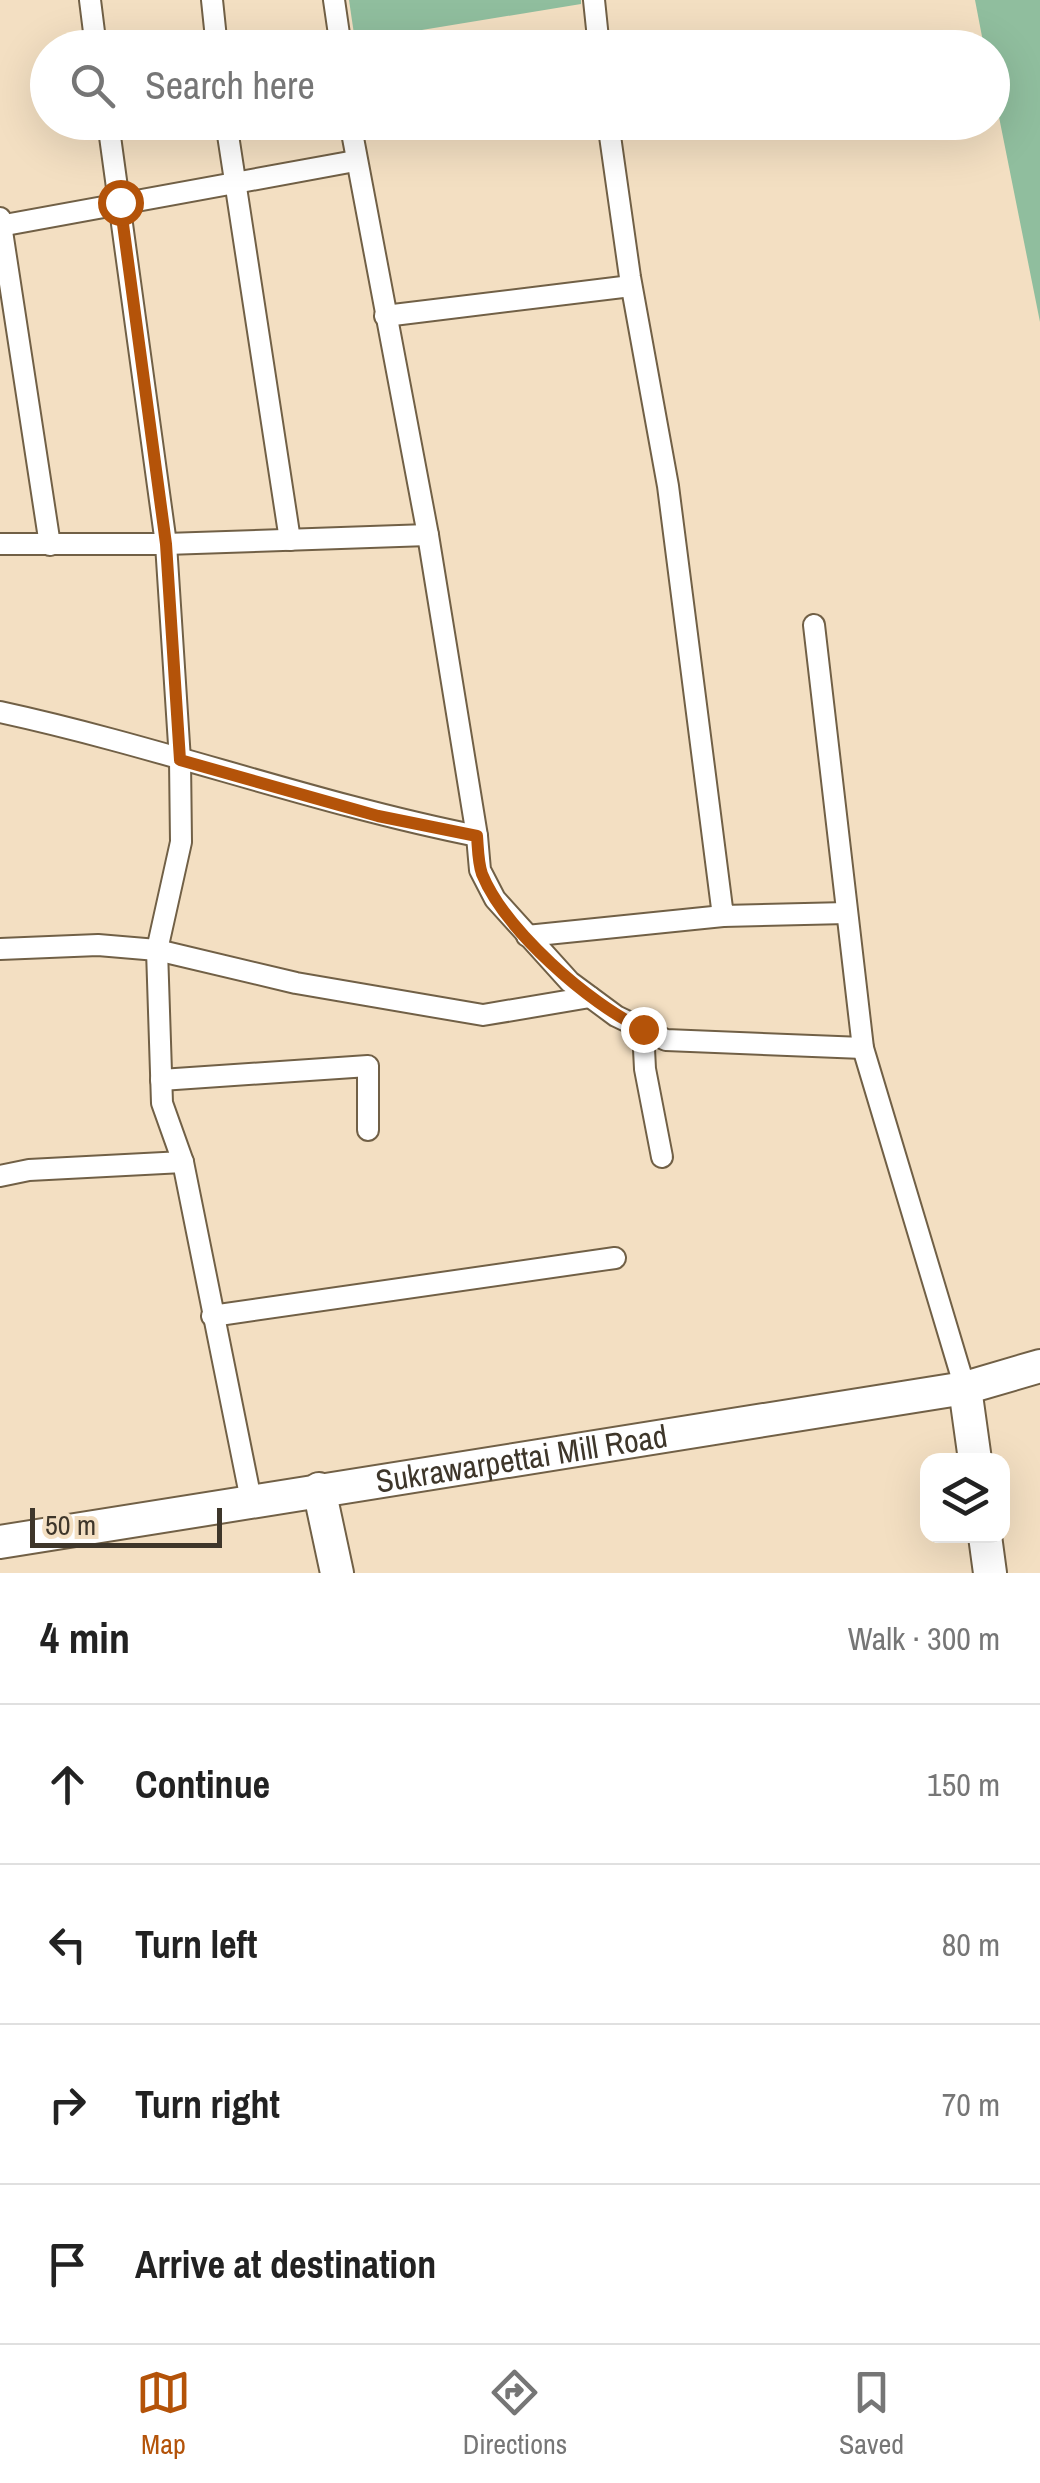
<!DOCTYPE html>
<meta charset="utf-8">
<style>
:root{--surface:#fff;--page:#f2f2f2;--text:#222;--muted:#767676;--line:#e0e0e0;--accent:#b45309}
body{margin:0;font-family:"Archivo Narrow",sans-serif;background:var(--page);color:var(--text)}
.controls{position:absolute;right:30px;bottom:30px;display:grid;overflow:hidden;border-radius:20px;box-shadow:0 10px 40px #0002}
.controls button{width:90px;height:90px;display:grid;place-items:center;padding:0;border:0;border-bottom:2px solid var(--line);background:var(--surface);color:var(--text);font:50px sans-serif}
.scale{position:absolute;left:30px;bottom:25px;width:192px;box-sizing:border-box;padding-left:10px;border:5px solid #3e362a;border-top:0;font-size:28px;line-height:35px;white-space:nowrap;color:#3e362a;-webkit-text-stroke:8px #f3dfc2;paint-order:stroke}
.stop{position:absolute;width:30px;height:30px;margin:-22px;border:8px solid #b45309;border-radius:50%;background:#fff}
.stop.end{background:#b45309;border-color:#fff;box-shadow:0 2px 10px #0008}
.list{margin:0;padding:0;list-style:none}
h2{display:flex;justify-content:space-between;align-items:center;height:130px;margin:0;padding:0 40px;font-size:42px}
h2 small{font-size:32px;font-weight:400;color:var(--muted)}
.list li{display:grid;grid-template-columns:65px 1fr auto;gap:30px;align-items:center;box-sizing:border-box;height:160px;padding:0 40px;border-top:2px solid var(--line)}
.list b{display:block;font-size:38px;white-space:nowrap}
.list em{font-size:32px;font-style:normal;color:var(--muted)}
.icon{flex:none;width:55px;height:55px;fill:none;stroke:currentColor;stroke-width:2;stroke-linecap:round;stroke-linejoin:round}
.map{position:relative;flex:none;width:1040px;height:1573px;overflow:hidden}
.search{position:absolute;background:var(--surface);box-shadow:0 10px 40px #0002;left:30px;right:30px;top:30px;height:110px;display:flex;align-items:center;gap:25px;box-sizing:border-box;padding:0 35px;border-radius:55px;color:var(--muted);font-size:38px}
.sheet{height:770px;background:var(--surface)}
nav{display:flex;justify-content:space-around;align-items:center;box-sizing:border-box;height:140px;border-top:2px solid var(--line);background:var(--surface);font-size:28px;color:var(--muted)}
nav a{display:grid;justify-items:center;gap:5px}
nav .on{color:var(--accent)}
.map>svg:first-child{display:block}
.green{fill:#90be9e}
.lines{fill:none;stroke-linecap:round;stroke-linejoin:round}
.minor-casing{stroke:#716046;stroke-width:24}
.trunk-casing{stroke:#716046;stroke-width:36}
.minor{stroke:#fff;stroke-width:20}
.trunk{stroke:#fff;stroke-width:32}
.route{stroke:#b45309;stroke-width:12}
.labels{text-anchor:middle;stroke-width:8;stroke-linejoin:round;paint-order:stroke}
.street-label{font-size:32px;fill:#3e362a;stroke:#f3dfc2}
</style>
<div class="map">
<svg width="1040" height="1573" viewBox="0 0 1040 1573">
<rect width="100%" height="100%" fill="#f3dfc2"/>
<g class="green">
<polygon points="349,0 581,0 581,4 355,41"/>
<polygon points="975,0 1040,0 1040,322 993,87 992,48 984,47"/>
</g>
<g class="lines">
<defs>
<g id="minor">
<polyline points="90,0 96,48"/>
<polyline points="212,0 217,48"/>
<polyline points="334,0 341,48"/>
<polyline points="594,0 599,48"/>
<polyline points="108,122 166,544 180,760 181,842 157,950 162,1103 183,1162 251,1500"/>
<polyline points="226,122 290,540"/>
<polyline points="350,122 428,535 477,836"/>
<polyline points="608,122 630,277 668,486 723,916 847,913"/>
<polyline points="0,218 50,545"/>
<polyline points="0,226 355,161"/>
<polyline points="385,316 631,286"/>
<polyline points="0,544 166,544 428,535"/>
<polyline points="814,625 863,1048 965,1388"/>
<path d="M0,712C161,747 316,804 477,836L480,870L495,899L570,982L616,1016L666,1040L863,1048"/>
<polyline points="527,936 723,916"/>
<polyline points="0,949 98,945 157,950 296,983 483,1015 590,997"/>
<polyline points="643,1029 645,1069 662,1157"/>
<polyline points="161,1080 368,1066 368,1130"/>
<polyline points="0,1176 29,1170 183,1162"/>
<polyline points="212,1316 615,1258"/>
</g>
<g id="trunk">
<polyline points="965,1388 975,1460"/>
<polyline points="319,1489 337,1573"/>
<polyline points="985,1536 990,1573"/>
<path id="s1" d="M0,1542L965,1388L1040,1366"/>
</g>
</defs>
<use href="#minor" class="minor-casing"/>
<use href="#trunk" class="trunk-casing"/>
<use href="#minor" class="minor"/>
<use href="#trunk" class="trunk"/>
</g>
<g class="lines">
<path class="route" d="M120,202L166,544L180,760L378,816L477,836C478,848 478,863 482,874C505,930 589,1004 643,1029"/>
</g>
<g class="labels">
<g class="street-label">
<text dy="11" stroke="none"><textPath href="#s1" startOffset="528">Sukrawarpettai Mill Road</textPath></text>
</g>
</g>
</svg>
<div class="controls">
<button><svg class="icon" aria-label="layers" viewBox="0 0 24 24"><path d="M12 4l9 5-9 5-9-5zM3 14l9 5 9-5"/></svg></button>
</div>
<div class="scale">50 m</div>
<div class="stop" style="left:120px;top:202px"></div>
<div class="stop end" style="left:643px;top:1029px"></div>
<div class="search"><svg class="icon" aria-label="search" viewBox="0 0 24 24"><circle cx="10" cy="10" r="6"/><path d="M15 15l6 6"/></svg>Search here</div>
</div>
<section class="sheet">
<h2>4 min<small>Walk · 300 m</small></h2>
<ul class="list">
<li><svg class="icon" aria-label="ahead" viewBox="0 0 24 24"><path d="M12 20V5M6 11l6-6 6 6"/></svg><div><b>Continue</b></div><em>150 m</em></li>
<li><svg class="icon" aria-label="left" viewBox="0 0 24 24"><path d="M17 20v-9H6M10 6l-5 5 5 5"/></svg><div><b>Turn left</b></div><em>80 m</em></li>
<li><svg class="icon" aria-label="right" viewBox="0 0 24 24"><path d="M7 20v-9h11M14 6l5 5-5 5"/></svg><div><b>Turn right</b></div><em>70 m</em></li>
<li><svg class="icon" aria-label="arrive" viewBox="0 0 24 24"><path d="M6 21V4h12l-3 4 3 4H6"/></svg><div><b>Arrive at destination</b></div></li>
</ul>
</section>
<nav>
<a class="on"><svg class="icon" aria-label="map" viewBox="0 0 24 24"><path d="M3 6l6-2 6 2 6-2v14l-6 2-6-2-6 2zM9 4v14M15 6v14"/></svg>Map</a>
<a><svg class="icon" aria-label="directions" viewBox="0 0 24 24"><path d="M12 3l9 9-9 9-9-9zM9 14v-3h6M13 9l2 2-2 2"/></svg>Directions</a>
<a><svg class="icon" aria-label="saved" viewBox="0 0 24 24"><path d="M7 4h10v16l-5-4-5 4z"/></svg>Saved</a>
</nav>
